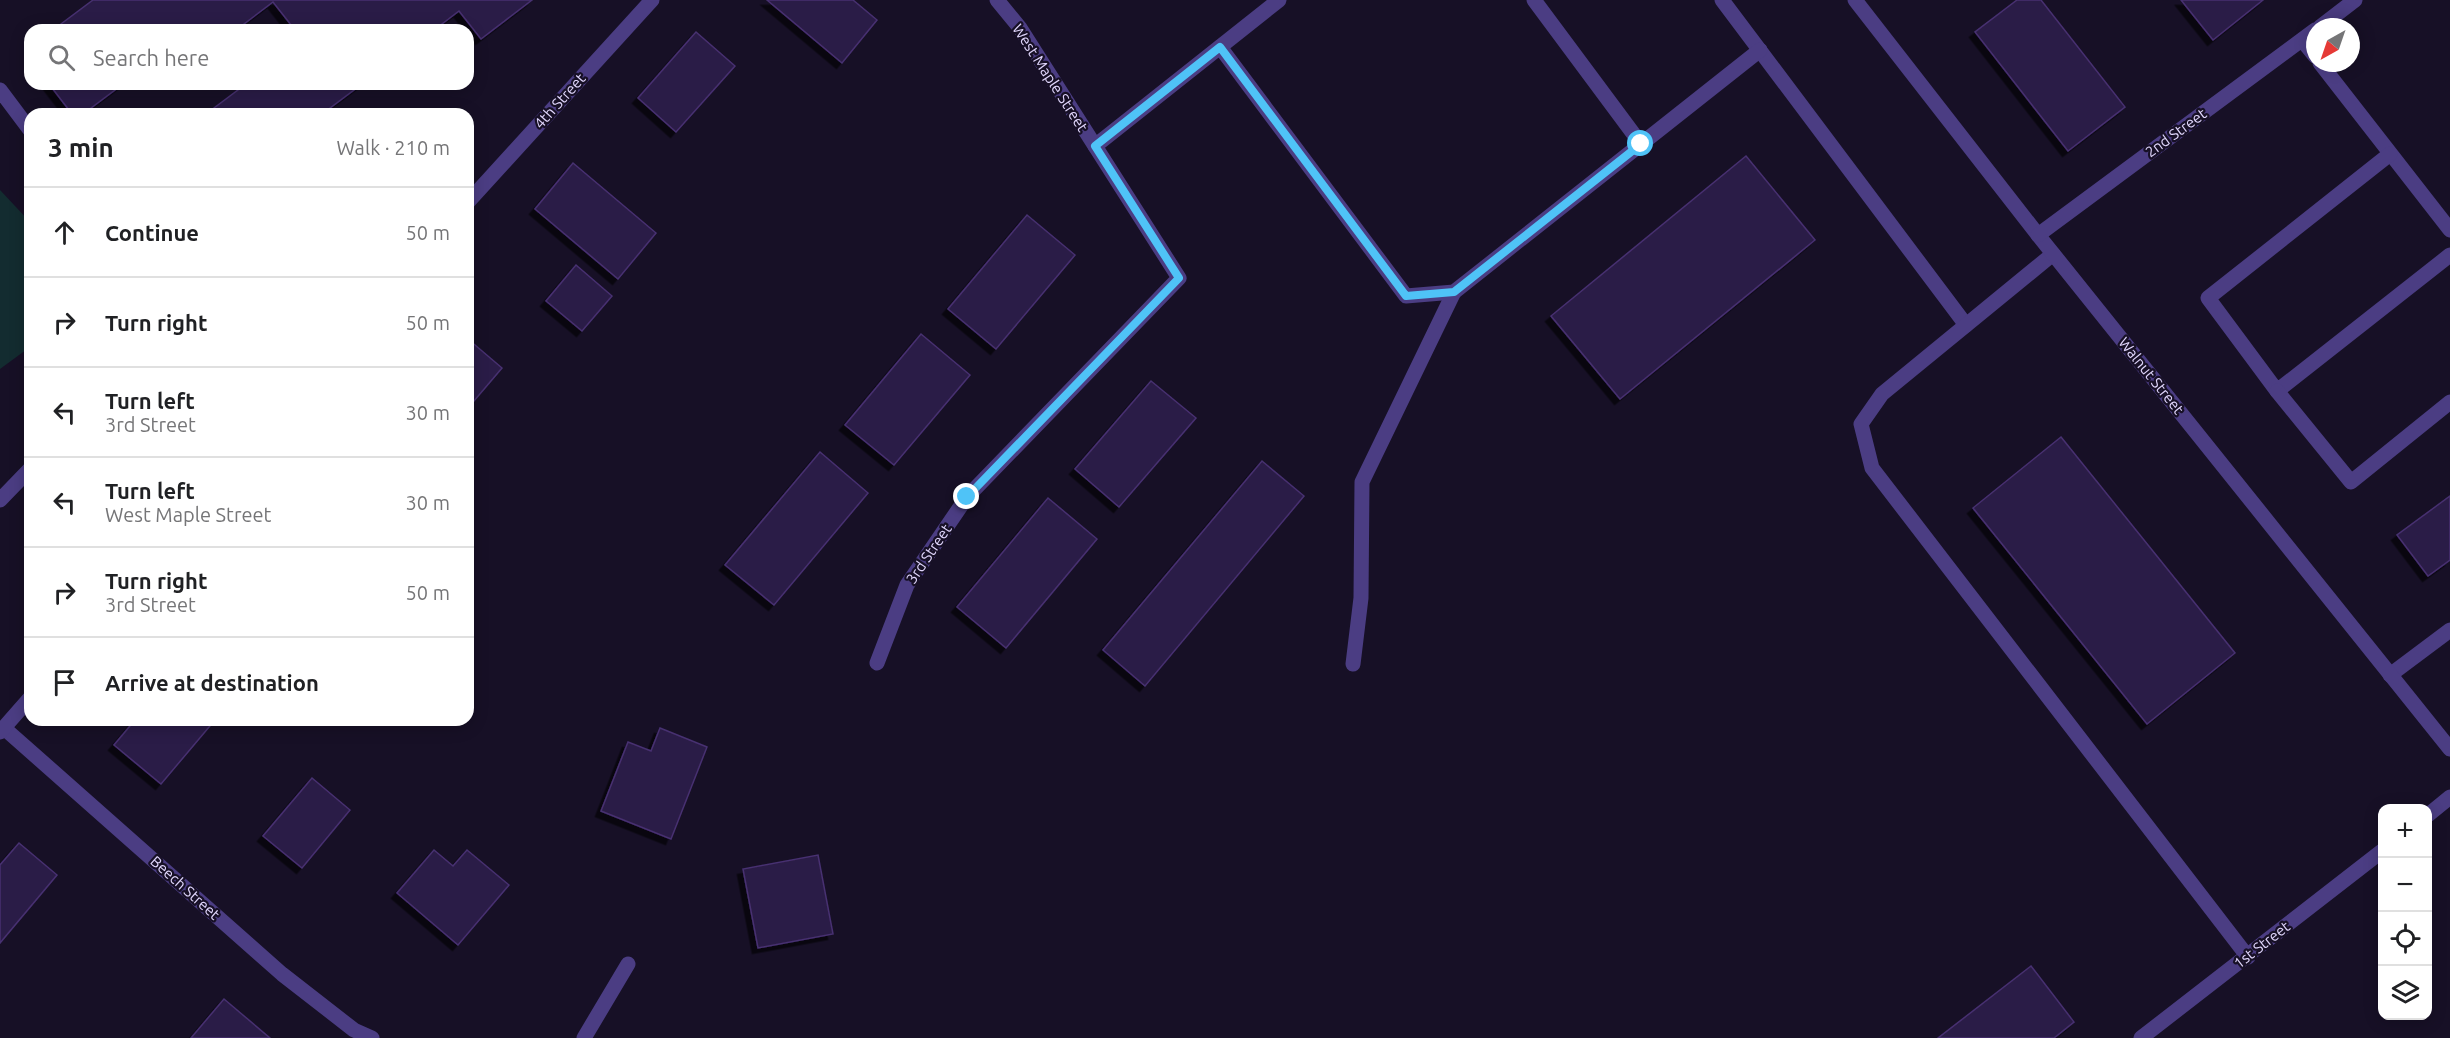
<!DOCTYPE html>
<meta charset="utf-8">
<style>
:root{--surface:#fff;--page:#f2f2f2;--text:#202124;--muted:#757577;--line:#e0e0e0}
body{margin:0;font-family:Ubuntu,sans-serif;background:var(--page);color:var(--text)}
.controls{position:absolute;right:18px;bottom:18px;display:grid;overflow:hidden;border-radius:12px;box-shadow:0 3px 15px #0003}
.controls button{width:54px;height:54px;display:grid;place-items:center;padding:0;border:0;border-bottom:2px solid var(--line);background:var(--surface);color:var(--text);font:30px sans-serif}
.compass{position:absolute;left:2306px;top:18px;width:54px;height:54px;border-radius:50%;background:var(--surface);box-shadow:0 3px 15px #0003;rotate:220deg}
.stop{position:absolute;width:18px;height:18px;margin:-14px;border:4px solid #4fc3f7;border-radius:50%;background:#fff}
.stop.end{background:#4fc3f7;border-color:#fff;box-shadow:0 2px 6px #0008}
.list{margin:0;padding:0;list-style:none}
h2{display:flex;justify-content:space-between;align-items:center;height:78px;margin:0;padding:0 24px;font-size:26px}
h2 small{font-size:20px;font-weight:400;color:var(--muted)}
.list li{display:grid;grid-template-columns:39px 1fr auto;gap:18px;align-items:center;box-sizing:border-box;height:90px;padding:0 24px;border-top:2px solid var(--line)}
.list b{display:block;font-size:22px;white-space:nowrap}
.list p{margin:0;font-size:20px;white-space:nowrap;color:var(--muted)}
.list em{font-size:20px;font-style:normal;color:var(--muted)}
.icon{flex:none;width:33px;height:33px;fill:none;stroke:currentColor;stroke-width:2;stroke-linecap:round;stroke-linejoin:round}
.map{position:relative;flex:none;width:2450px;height:1038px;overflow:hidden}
.search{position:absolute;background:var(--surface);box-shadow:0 3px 15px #0003;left:24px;top:24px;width:450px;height:66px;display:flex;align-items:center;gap:15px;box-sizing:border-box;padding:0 21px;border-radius:18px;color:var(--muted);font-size:22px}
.panel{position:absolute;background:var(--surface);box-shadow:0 3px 15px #0003;left:24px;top:108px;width:450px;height:618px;border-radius:18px}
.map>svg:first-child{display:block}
.green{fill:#132c30}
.building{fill:#2c1d46;stroke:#473071;stroke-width:1.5;filter:url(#shadow)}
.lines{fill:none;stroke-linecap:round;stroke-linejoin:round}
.lane{stroke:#4b3d83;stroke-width:15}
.street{stroke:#4b3d83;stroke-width:15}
.route{stroke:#4fc3f7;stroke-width:8}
.labels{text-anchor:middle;stroke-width:4.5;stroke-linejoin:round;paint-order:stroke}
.street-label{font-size:15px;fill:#e1d7fd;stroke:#171026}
</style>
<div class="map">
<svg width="2450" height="1038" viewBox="0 0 2450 1038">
<defs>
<filter id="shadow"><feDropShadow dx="-5.5" dy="5.5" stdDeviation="0" flood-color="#0009"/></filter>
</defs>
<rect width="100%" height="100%" fill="#171026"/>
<polygon class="green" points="0,190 30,222 30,347 0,369"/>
<g class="building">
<polygon points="93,0 532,0 481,39 459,11 434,30 295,30 273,2 236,30 53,30"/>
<polygon points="767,0 853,0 877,20 842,63"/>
<polygon points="2017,0 2041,0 2125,107 2068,151 1975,32"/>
<polygon points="2181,0 2263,0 2213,40"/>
<polygon points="696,32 735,66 676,132 638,98"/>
<polygon points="49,84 123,84 83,114 72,114"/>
<polygon points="246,84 362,84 322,114 206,114"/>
<polygon points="1746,156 1815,240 1620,399 1551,316"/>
<polygon points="573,163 656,233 618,279 535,209"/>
<polygon points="1027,215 1075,255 996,349 948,309"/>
<polygon points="576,265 612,296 582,331 546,301"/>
<polygon points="921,334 970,375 894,465 845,425"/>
<polygon points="468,339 502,368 468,408"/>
<polygon points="1151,381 1196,418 1119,507 1075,469"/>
<polygon points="2061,437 2235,653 2147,724 1973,508"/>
<polygon points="820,452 868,493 774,605 725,565"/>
<polygon points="1262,461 1304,496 1145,686 1103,650"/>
<polygon points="2450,496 2450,560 2428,576 2397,535"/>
<polygon points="1048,498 1097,539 1006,648 957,607"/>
<polygon points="135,720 215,720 161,784 114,745"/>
<polygon points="660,728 707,747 671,839 601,811 628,742 651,751"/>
<polygon points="312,778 350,810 302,868 263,836"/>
<polygon points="19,843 57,875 0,943 0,865"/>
<polygon points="434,850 453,866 467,850 509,885 458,945 397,893"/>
<polygon points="818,855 833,934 758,948 743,869"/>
<polygon points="2031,966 2074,1022 2054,1038 1938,1038"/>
<polygon points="224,999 270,1038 191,1038"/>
</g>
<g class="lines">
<g class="lane">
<polyline points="1534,0 1641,144"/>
<polyline points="1722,0 1966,325"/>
<polyline points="2302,40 2315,56"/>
<polyline points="1220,47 1406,296 1454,292 1760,50"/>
<polyline points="2320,63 2450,230"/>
<polyline points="0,90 30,130"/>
<polyline points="2390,154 2208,298 2277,391 2450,255"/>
<polyline points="2053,254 1882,394 1861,424 1872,468 2248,957"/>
<polyline points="2277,391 2351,482 2450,402"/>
<polyline points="0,500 30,469"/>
<polyline points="1353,664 1361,598 1362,482 1454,292"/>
<polyline points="2390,675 2450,630"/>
</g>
<g class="street">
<polyline points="1855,0 2038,235 2450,749"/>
<polyline points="2320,27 2355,0"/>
<polyline points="1095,146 1279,0"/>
<polyline points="468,202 652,0"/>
<polyline points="2038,235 2315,30"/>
<polyline points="877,663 907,585 967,497 1179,278 1020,28 997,0"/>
<polyline points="4,728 282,974 354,1030 372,1038"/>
<polyline points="0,732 30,698"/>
<polyline points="2428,815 2450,797"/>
<polyline points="584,1038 628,964"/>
<polyline points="2141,1038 2382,851"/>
</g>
</g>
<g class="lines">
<polyline class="route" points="967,497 1179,278 1095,146 1220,47 1406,296 1454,292 1641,144"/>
</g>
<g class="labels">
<g class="street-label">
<text transform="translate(1050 78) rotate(57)" y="5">West Maple Street</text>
<text transform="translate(560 101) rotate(-48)" y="5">4th Street</text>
<text transform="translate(2176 133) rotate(-36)" y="5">2nd Street</text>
<text transform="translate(2151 376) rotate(51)" y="5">Walnut Street</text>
<text transform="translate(929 554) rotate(-56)" y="5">3rd Street</text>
<text transform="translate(185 888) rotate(42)" y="5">Beech Street</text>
<text transform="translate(2262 945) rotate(-38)" y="5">1st Street</text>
</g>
</g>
</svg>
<div class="controls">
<button>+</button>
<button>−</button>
<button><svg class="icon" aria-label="locate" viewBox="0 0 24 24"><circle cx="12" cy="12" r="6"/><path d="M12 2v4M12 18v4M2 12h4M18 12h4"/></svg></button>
<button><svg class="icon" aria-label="layers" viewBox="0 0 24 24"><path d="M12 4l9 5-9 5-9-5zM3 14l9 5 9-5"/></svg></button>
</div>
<svg class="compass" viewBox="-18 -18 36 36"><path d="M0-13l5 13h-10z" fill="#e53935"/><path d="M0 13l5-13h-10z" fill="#757577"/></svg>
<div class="stop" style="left:1641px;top:144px"></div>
<div class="stop end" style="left:967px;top:497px"></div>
<div class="search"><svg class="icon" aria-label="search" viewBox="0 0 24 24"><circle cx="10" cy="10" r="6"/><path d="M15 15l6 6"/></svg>Search here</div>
<section class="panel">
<h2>3 min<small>Walk · 210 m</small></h2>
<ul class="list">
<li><svg class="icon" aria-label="ahead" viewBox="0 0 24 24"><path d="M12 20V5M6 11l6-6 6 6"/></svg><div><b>Continue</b></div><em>50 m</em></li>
<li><svg class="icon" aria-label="right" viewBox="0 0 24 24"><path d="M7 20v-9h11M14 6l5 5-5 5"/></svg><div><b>Turn right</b></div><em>50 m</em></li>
<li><svg class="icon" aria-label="left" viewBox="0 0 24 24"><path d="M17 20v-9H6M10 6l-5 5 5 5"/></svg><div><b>Turn left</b><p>3rd Street</p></div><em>30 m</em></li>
<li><svg class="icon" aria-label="left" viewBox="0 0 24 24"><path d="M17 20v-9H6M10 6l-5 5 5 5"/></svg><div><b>Turn left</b><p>West Maple Street</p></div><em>30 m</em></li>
<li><svg class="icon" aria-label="right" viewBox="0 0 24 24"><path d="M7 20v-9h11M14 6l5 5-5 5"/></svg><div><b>Turn right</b><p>3rd Street</p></div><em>50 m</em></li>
<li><svg class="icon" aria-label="arrive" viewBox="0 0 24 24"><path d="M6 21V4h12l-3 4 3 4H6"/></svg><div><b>Arrive at destination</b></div></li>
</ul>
</section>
</div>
